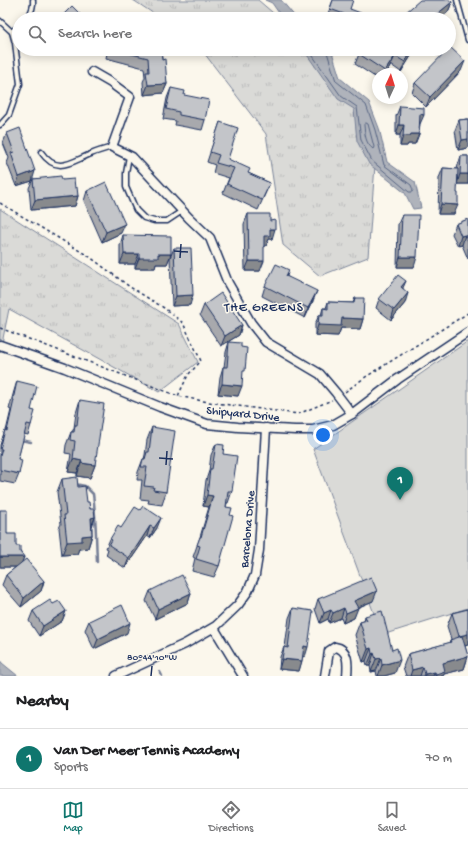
<!DOCTYPE html>
<meta charset="utf-8">
<style>
:root{--surface:#fff;--page:#f6f6f6;--text:#202124;--muted:#757577;--line:#e0e0e0;--accent:#0f766e}
body{margin:0;font-family:"Gochi Hand",sans-serif;background:var(--page);color:var(--text)}
.compass{position:absolute;left:372px;top:68px;width:36px;height:36px;border-radius:50%;background:var(--surface);box-shadow:0 2px 10px #0003;rotate:4deg}
.you{position:absolute;left:323px;top:435px;width:14px;height:14px;margin:-10px;border:3px solid #fff;border-radius:50%;background:#1a73e8;box-shadow:0 0 0 6px #1a73e833}
.badge{display:grid;place-items:center;width:26px;height:26px;border-radius:50%;background:var(--accent);color:#fff;font-size:13px;font-weight:700}
.pin{position:absolute;translate:-50% -33px;filter:drop-shadow(0 1px 2px #0008)}
.pin::after{content:'';position:absolute;top:21px;width:14px;height:12px;background:inherit;clip-path:polygon(0 0,100% 0,50% 100%)}
.list{margin:0;padding:0;list-style:none}
h2{display:flex;justify-content:space-between;align-items:center;height:52px;margin:0;padding:0 16px;font-size:17px}
h2 small{font-size:13px;font-weight:400;color:var(--muted)}
.list li{display:grid;grid-template-columns:26px 1fr auto;gap:12px;align-items:center;box-sizing:border-box;height:60px;padding:0 16px;border-top:1px solid var(--line)}
.list b{display:block;font-size:15px;white-space:nowrap}
.list p{margin:0;font-size:13px;white-space:nowrap;color:var(--muted)}
.list em{font-size:13px;font-style:normal;color:var(--muted)}
.icon{flex:none;width:22px;height:22px;fill:none;stroke:currentColor;stroke-width:2;stroke-linecap:round;stroke-linejoin:round}
.map{position:relative;flex:none;width:468px;height:676px;overflow:hidden}
.search{position:absolute;background:var(--surface);box-shadow:0 2px 10px #0003;left:12px;right:12px;top:12px;height:44px;display:flex;align-items:center;gap:10px;box-sizing:border-box;padding:0 14px;border-radius:22px;color:var(--muted);font-size:15px}
.sheet{height:112px;background:var(--surface)}
nav{display:flex;justify-content:space-around;align-items:center;box-sizing:border-box;height:56px;border-top:1px solid var(--line);background:var(--surface);font-size:11px;color:var(--muted)}
nav a{display:grid;justify-items:center;gap:2px}
nav .on{color:var(--accent)}
.map>svg:first-child{display:block}
.grass{fill:url(#grass-tufts);stroke:#7a849a}
.park{fill:#dadad7;stroke:#7a849a}
.water{fill:#afb3bb;stroke:#747e96}
.lines{fill:none;stroke-linecap:round;stroke-linejoin:round}
.shore{stroke:#566483;stroke-width:1}
.stream{stroke:#747e96;stroke-width:2.5}
.service-casing{stroke:#1b2f5e;stroke-width:7}
.minor-casing{stroke:#1b2f5e;stroke-width:11}
.path{stroke:#1b2f5e;stroke-width:1.5;stroke-dasharray:3 3;stroke-linecap:butt}
.service{stroke:#fbf7ec;stroke-width:4}
.minor{stroke:#fbf7ec;stroke-width:8}
.wall{fill:#a8a9ad;stroke:#1b2f5e}
.shaded-wall{fill:#888a8d;stroke:#1b2f5e}
.building{fill:#c3c5c9;stroke:#1b2f5e}
.ticks{fill:none;stroke:#1b2f5e;stroke-width:1.5}
.labels{text-anchor:middle;stroke-width:3;stroke-linejoin:round;paint-order:stroke}
.street-label{font-size:12px;fill:#1b2f5e;stroke:#fbf7ec}
.neighbourhood-label{font-size:13px;letter-spacing:1px;fill:#1b2f5e;stroke:#fbf7ec}
.ticks-label{font-size:10px;text-anchor:middle;fill:#1b2f5e;stroke:#fbf7ec;stroke-width:3;stroke-linejoin:round;paint-order:stroke}
</style>
<div class="map">
<svg width="468" height="676" viewBox="0 0 468 676">
<defs>
<pattern id="grass-tufts" width="24" height="20" patternUnits="userSpaceOnUse"><rect width="24" height="20" fill="#dadad7"/><path d="M3 7l-1-3M5 7V3M7 7l1-3M15 17l-1-3M17 17v-4M19 17l1-3" fill="none" stroke="#babbbb"/></pattern>
</defs>
<rect width="100%" height="100%" fill="#fbf7ec"/>
<filter id="ink" filterUnits="userSpaceOnUse"><feTurbulence type="fractalNoise" baseFrequency=".025" numOctaves="2"/><feDisplacementMap in="SourceGraphic" scale="8" xChannelSelector="R" yChannelSelector="G"/><feConvolveMatrix kernelMatrix="1 2 1 2 8 2 1 2 1" color-interpolation-filters="sRGB"/></filter>
<g filter="url(#ink)">
<g class="grass">
<polygon points="133,0 258,0 280,19 162,19"/>
<polygon points="201,49 309,49 377,139 368,257 320,276 283,245 266,134"/>
<polygon points="0,209 179,324 198,362 159,392 9,309 0,353"/>
</g>
<polygon class="park" points="468,341 468,608 382,635 313,449"/>
<g class="water">
<polygon points="265,0 281,0 297,19 283,19 272,3"/>
<polygon points="303,49 329,49 332,52 340,78 369,102 379,128 387,162 415,182 421,208 413,209 405,193 369,164 357,141 354,109 338,99"/>
<polygon points="0,660 2,663 18,676 0,676"/>
</g>
<g class="lines">
<g class="shore">
<polyline points="308,49 341,96 357,107 361,140 372,161 409,192 412,192 413,190 411,185 384,165 375,130 366,105 336,81 326,49"/>
<path d="M366,123L368,124L374,147L373,149C365,143 365,134 364,125Z"/>
</g>
<g class="stream">
<polyline points="20,440 31,442"/>
<path d="M75,484L85,486L93,494C96,516 96,539 97,562"/>
<polyline points="160,672 162,676"/>
</g>
<defs>
<g id="service">
<polyline points="457,0 468,40"/>
<path d="M27,19C31,13 34,7 33,0"/>
<polyline points="0,21 12,32 19,26"/>
<polyline points="0,125 9,115 20,84 15,43 12,32"/>
<path d="M41,152C57,175 71,162 91,154C98,151 105,149 112,147"/>
<polyline points="129,156 126,173 126,187 136,210 144,218 154,221 167,221 182,211"/>
</g>
<g id="minor">
<polyline points="92,72 111,83 130,97 112,147 132,157 189,218 210,238 228,283 251,323 266,342 320,374 336,393 352,414"/>
<polyline points="0,345 65,368 160,407 207,424 238,427 295,430 313,430 333,425 352,414 398,379 468,332"/>
<polyline points="214,628 243,676"/>
<polyline points="116,676 185,644 216,626 238,605 248,591 255,575 259,550 266,428"/>
<path d="M325,676L329,651L335,647C349,649 348,664 347,676"/>
</g>
</defs>
<use href="#service" class="service-casing"/>
<use href="#minor" class="minor-casing"/>
<g class="path">
<polyline points="0,203 90,257 130,287 164,308 183,323 201,361 188,375 178,396"/>
<polyline points="0,328 178,396 208,402 298,414 332,400"/>
<polyline points="345,392 364,378 468,313"/>
</g>
<use href="#service" class="service"/>
<use href="#minor" class="minor"/>
</g>
<g class="wall">
<polygon points="333,0 350,9 365,19 326,19"/>
<polygon points="452,2 448,12 439,19 402,19 405,13"/>
<polygon points="89,49 161,49 162,60 167,84 163,93 144,95 143,82 145,77 144,68 106,58 107,53"/>
<polygon points="389,49 414,49 411,56 401,72 391,65 386,74 378,74 378,79 355,64 359,54 388,50"/>
<polygon points="461,71 426,107 412,93 415,83"/>
<polygon points="171,88 184,95 205,120 202,130 175,125 176,121 163,119 167,98"/>
<polygon points="400,106 420,124 419,134 415,144 408,144 407,146 400,146 400,135 396,135 396,116"/>
<polygon points="468,119 468,148 458,150 455,130 459,120"/>
<polygon points="220,122 228,159 248,173 270,183 258,210 223,193 229,178 213,173 215,165 207,162"/>
<polygon points="7,133 32,181 16,186 7,163 9,158 3,143"/>
<polygon points="461,156 468,156 468,184 457,184 454,214 438,214 439,178 443,168 457,169 458,165"/>
<polygon points="33,179 62,180 75,188 78,196 75,206 31,210 29,188"/>
<polygon points="87,191 121,233 102,242 84,201"/>
<polygon points="248,214 270,221 272,239 269,239 266,246 264,246 260,271 245,271 244,224"/>
<polygon points="402,215 414,267 397,267 398,224"/>
<polygon points="468,219 468,259 462,245 458,246 452,234 456,224"/>
<polygon points="123,235 171,254 167,264 156,264 155,268 135,268 135,264 120,264 120,245"/>
<polygon points="174,248 190,305 172,306 170,258"/>
<polygon points="289,270 287,276 313,301 305,318 262,296 265,286"/>
<polygon points="403,288 405,303 391,320 376,308 379,299"/>
<polygon points="355,298 363,319 360,329 341,328 338,336 315,335 315,324 319,315 321,315 323,308 326,308 328,302 353,303"/>
<polygon points="204,305 242,325 239,335 221,346 200,315"/>
<polygon points="229,342 241,347 242,378 238,396 218,394 220,377 223,367 224,367 226,352"/>
<polygon points="17,381 31,410 31,425 28,435 24,434 18,459 19,474 15,484 0,481 0,445 5,430 6,431 11,410 9,409 14,391"/>
<polygon points="80,400 95,465 90,478 77,476 77,473 68,472 71,454 65,453 66,445 71,432 72,432 74,428 76,413"/>
<polygon points="152,427 166,492 162,505 148,503 149,500 140,499 142,480 137,480 138,472 143,459 144,459 145,455 147,440"/>
<polygon points="216,444 223,454 232,491 228,503 227,503 226,507 230,515 219,566 214,577 192,571 195,558 193,557 200,537 209,507 203,506 206,480 209,471 211,455"/>
<polygon points="62,479 78,487 95,517 92,527 92,535 88,548 79,549 77,554 62,555 59,528 61,524 57,492"/>
<polygon points="0,510 7,534 16,546 24,557 22,561 44,581 41,591 21,607 2,585 6,575 16,567 0,567"/>
<polygon points="140,510 157,528 150,538 147,536 125,568 106,555 108,549 106,548 110,539"/>
<polygon points="150,591 191,593 188,603 155,619 146,601"/>
<polygon points="318,599 373,601 357,608 354,618 343,623 341,618 329,623 328,619 320,623 315,609"/>
<polygon points="53,604 66,611 62,621 39,636 29,621 33,611"/>
<polygon points="293,608 305,657 303,656 299,671 279,669 280,657 284,647 285,647 289,618"/>
<polygon points="468,609 468,645 465,646 468,657 464,669 444,674 443,676 406,676 403,667 408,654 449,643 450,640 451,639 447,626 452,613"/>
<polygon points="365,616 395,673 384,676 377,676 376,671 371,672 370,666 367,666 366,661 363,662 355,635 360,622 364,621"/>
<polygon points="89,621 127,633 94,649 85,630"/>
</g>
<g class="shaded-wall">
<polygon points="452,2 448,12 439,19 431,19"/>
<polygon points="413,49 414,49 411,56 401,72 405,62"/>
<polygon points="395,56 391,65 386,74 384,74 385,71"/>
<polygon points="465,61 461,71 426,107 430,97"/>
<polygon points="167,84 163,93 144,95 148,85"/>
<polygon points="420,114 424,115 420,124 417,124"/>
<polygon points="399,125 404,125 400,135 396,135"/>
<polygon points="411,134 419,134 415,144 408,144 407,146 400,146 403,136"/>
<polygon points="468,139 468,148 458,150 462,140"/>
<polygon points="35,171 32,181 16,186 19,177"/>
<polygon points="460,174 468,174 468,184 457,184"/>
<polygon points="78,196 75,206 31,210 35,200"/>
<polygon points="441,204 458,205 454,214 438,214"/>
<polygon points="125,224 121,233 102,242 106,232"/>
<polygon points="270,229 275,229 272,239 269,239 266,246 260,246 264,236"/>
<polygon points="465,235 462,245 458,246 461,236"/>
<polygon points="124,254 139,254 135,264 120,264"/>
<polygon points="158,254 171,254 167,264 156,264 155,268 135,268 139,258"/>
<polygon points="400,257 417,257 414,267 397,267"/>
<polygon points="249,261 264,261 260,271 245,271"/>
<polygon points="406,281 402,290 401,287"/>
<polygon points="317,291 313,301 305,318 308,308"/>
<polygon points="408,293 405,303 391,320 394,310"/>
<polygon points="193,295 190,305 172,306 176,296"/>
<polygon points="342,318 363,319 360,329 341,328 338,336 315,335 318,325"/>
<polygon points="242,325 239,335 221,346 225,336"/>
<polygon points="222,384 242,386 238,396 218,394"/>
<polygon points="73,459 82,461 77,473 68,472"/>
<polygon points="81,463 95,465 90,478 77,476"/>
<polygon points="207,495 213,496 209,507 203,506"/>
<polygon points="95,517 90,530 91,518"/>
<polygon points="161,518 157,528 150,538 154,528"/>
<polygon points="150,526 147,536 125,568 129,558"/>
<polygon points="92,535 88,548 79,549 77,554 62,555 67,542 82,536"/>
<polygon points="0,557 24,557 20,567 0,567"/>
<polygon points="44,581 41,591 21,607 24,598"/>
<polygon points="377,591 373,601 351,610 354,601"/>
<polygon points="191,593 188,603 155,619 158,609"/>
<polygon points="344,608 341,618 329,623 333,613"/>
<polygon points="358,608 354,618 343,623 346,613"/>
<polygon points="331,610 328,619 320,623 324,613"/>
<polygon points="66,611 62,621 39,636 43,626"/>
<polygon points="130,623 127,633 94,649 98,639"/>
<polygon points="468,634 468,645 454,649 459,636"/>
<polygon points="304,646 308,647 305,657 301,656"/>
<polygon points="371,648 366,661 363,662 368,649"/>
<polygon points="374,653 370,666 367,666 372,654"/>
<polygon points="468,656 464,669 444,674 443,676 435,676 436,674 443,663"/>
<polygon points="381,658 376,671 371,672 376,659"/>
<polygon points="282,659 302,661 299,671 279,669"/>
<polygon points="400,660 395,673 384,676 378,676 382,665"/>
<polygon points="423,667 420,676 410,676 412,670"/>
<polygon points="435,672 433,676 424,676 425,674"/>
</g>
<g class="building">
<polygon points="333,0 353,0 350,9 366,15 365,19 342,19 344,14 330,9"/>
<polygon points="420,0 450,0 452,2 431,19 409,19 405,13"/>
<polygon points="72,6 81,15 79,17 81,19 56,19 62,14 63,15"/>
<polygon points="450,47 465,61 430,97 415,83 448,49 449,49"/>
<polygon points="112,49 161,49 162,60 165,59 167,84 148,85 146,72 149,72 148,58"/>
<polygon points="362,49 386,49 388,50 389,49 413,49 405,62 395,56 385,71 359,54"/>
<polygon points="171,88 185,91 184,95 209,100 205,120 179,115 179,112 166,109"/>
<polygon points="400,106 424,108 424,115 420,114 419,134 411,134 410,136 403,136 404,125 399,125"/>
<polygon points="468,119 468,139 462,140 459,120"/>
<polygon points="220,122 238,128 228,159 250,169 248,173 270,183 262,200 227,184 234,168 216,163 219,155 210,152"/>
<polygon points="20,128 35,171 19,177 11,153 14,152 7,133"/>
<polygon points="461,156 468,156 468,174 460,174"/>
<polygon points="443,168 458,169 457,193 458,193 458,205 441,204"/>
<polygon points="61,176 62,180 74,179 75,188 77,187 78,196 35,200 33,179"/>
<polygon points="106,182 125,224 106,232 87,191"/>
<polygon points="248,214 270,214 270,221 275,220 275,229 270,229 270,236 264,236 264,261 249,261"/>
<polygon points="402,215 419,215 417,257 400,257"/>
<polygon points="468,219 468,241 465,235 461,236 456,224"/>
<polygon points="123,235 171,236 171,254 158,254 158,258 139,258 139,254 124,254"/>
<polygon points="174,248 191,248 193,295 176,296"/>
<polygon points="276,264 289,270 286,276 317,291 308,308 265,286"/>
<polygon points="398,275 406,281 401,287 408,293 394,310 379,299"/>
<polygon points="221,293 242,325 225,336 204,305"/>
<polygon points="355,298 364,298 363,319 342,318 341,326 318,325 319,315 323,315 323,308 328,309 328,302 354,303"/>
<polygon points="229,342 241,343 241,347 247,348 245,371 243,371 242,386 222,384 223,367 227,367"/>
<polygon points="17,381 37,386 31,410 35,411 31,425 27,424 18,459 22,460 19,474 0,470 0,456 2,449 0,449 5,430 7,431 14,400 13,400"/>
<polygon points="80,400 104,404 95,465 81,463 82,461 73,459 75,441 70,440 71,432 74,432 75,425 77,425"/>
<polygon points="152,427 175,431 166,492 153,490 154,487 144,486 147,467 141,467 143,459 145,459 147,452 149,452"/>
<polygon points="216,444 224,445 223,454 237,456 232,491 228,491 226,507 232,508 230,515 233,516 219,566 196,559 200,546 197,545 200,537 201,537 213,496 207,495 210,469 212,469"/>
<polygon points="77,477 78,487 85,486 87,502 89,502 90,509 94,509 95,517 91,518 92,535 82,536 82,541 67,542 64,515 66,515 62,479"/>
<polygon points="143,506 161,518 154,528 150,526 129,558 109,545 112,540 110,539 118,526 121,528 135,507 140,510"/>
<polygon points="0,510 7,510 7,534 16,534 16,546 20,546 20,552 24,557 0,557"/>
<polygon points="26,559 44,581 24,598 6,575"/>
<polygon points="182,575 191,593 158,609 150,591"/>
<polygon points="371,577 377,591 354,601 358,608 346,613 344,608 333,613 331,610 324,613 318,599"/>
<polygon points="50,600 53,604 59,601 66,611 43,626 33,611"/>
<polygon points="122,605 130,623 98,639 89,621"/>
<polygon points="293,608 313,611 308,647 304,646 302,661 282,659 284,647 288,648"/>
<polygon points="468,609 468,634 459,636 452,613"/>
<polygon points="382,611 392,650 397,648 400,660 382,665 381,658 376,659 374,653 372,654 371,648 368,649 360,622 367,620 365,616"/>
<polygon points="462,636 468,656 443,663 445,671 436,674 435,672 425,674 423,667 412,670 408,654 451,642 450,640"/>
</g>
</g>
<path class="ticks" d="M174,251L188,252M180,258L181,244M159,458L173,459M166,465L167,451M151,676L152,666"/>
<g class="labels">
<g class="street-label">
<text transform="translate(243 413) rotate(6)" y="4">Shipyard Drive</text>
<text transform="translate(247 529) rotate(-85)" y="4">Barcelona Drive</text>
</g>
<g class="neighbourhood-label">
<text x="264" y="311">THE GREENS</text>
</g>
</g>
<g class="ticks-label">
<text x="152" y="660">80°44'10"W</text>
</g>
</svg>
<svg class="compass" viewBox="-18 -18 36 36"><path d="M0-13l5 13h-10z" fill="#e53935"/><path d="M0 13l5-13h-10z" fill="#757577"/></svg>
<div class="you"></div>
<div class="pin badge" style="left:400px;top:500px">1</div>
<div class="search"><svg class="icon" aria-label="search" viewBox="0 0 24 24"><circle cx="10" cy="10" r="6"/><path d="M15 15l6 6"/></svg>Search here</div>
</div>
<section class="sheet">
<h2>Nearby<small></small></h2>
<ul class="list">
<li><span class="badge">1</span><div><b>Van Der Meer Tennis Academy</b><p>Sports</p></div><em>70 m</em></li>
</ul>
</section>
<nav>
<a class="on"><svg class="icon" aria-label="map" viewBox="0 0 24 24"><path d="M3 6l6-2 6 2 6-2v14l-6 2-6-2-6 2zM9 4v14M15 6v14"/></svg>Map</a>
<a><svg class="icon" aria-label="directions" viewBox="0 0 24 24"><path d="M12 3l9 9-9 9-9-9zM9 14v-3h6M13 9l2 2-2 2"/></svg>Directions</a>
<a><svg class="icon" aria-label="saved" viewBox="0 0 24 24"><path d="M7 4h10v16l-5-4-5 4z"/></svg>Saved</a>
</nav>
